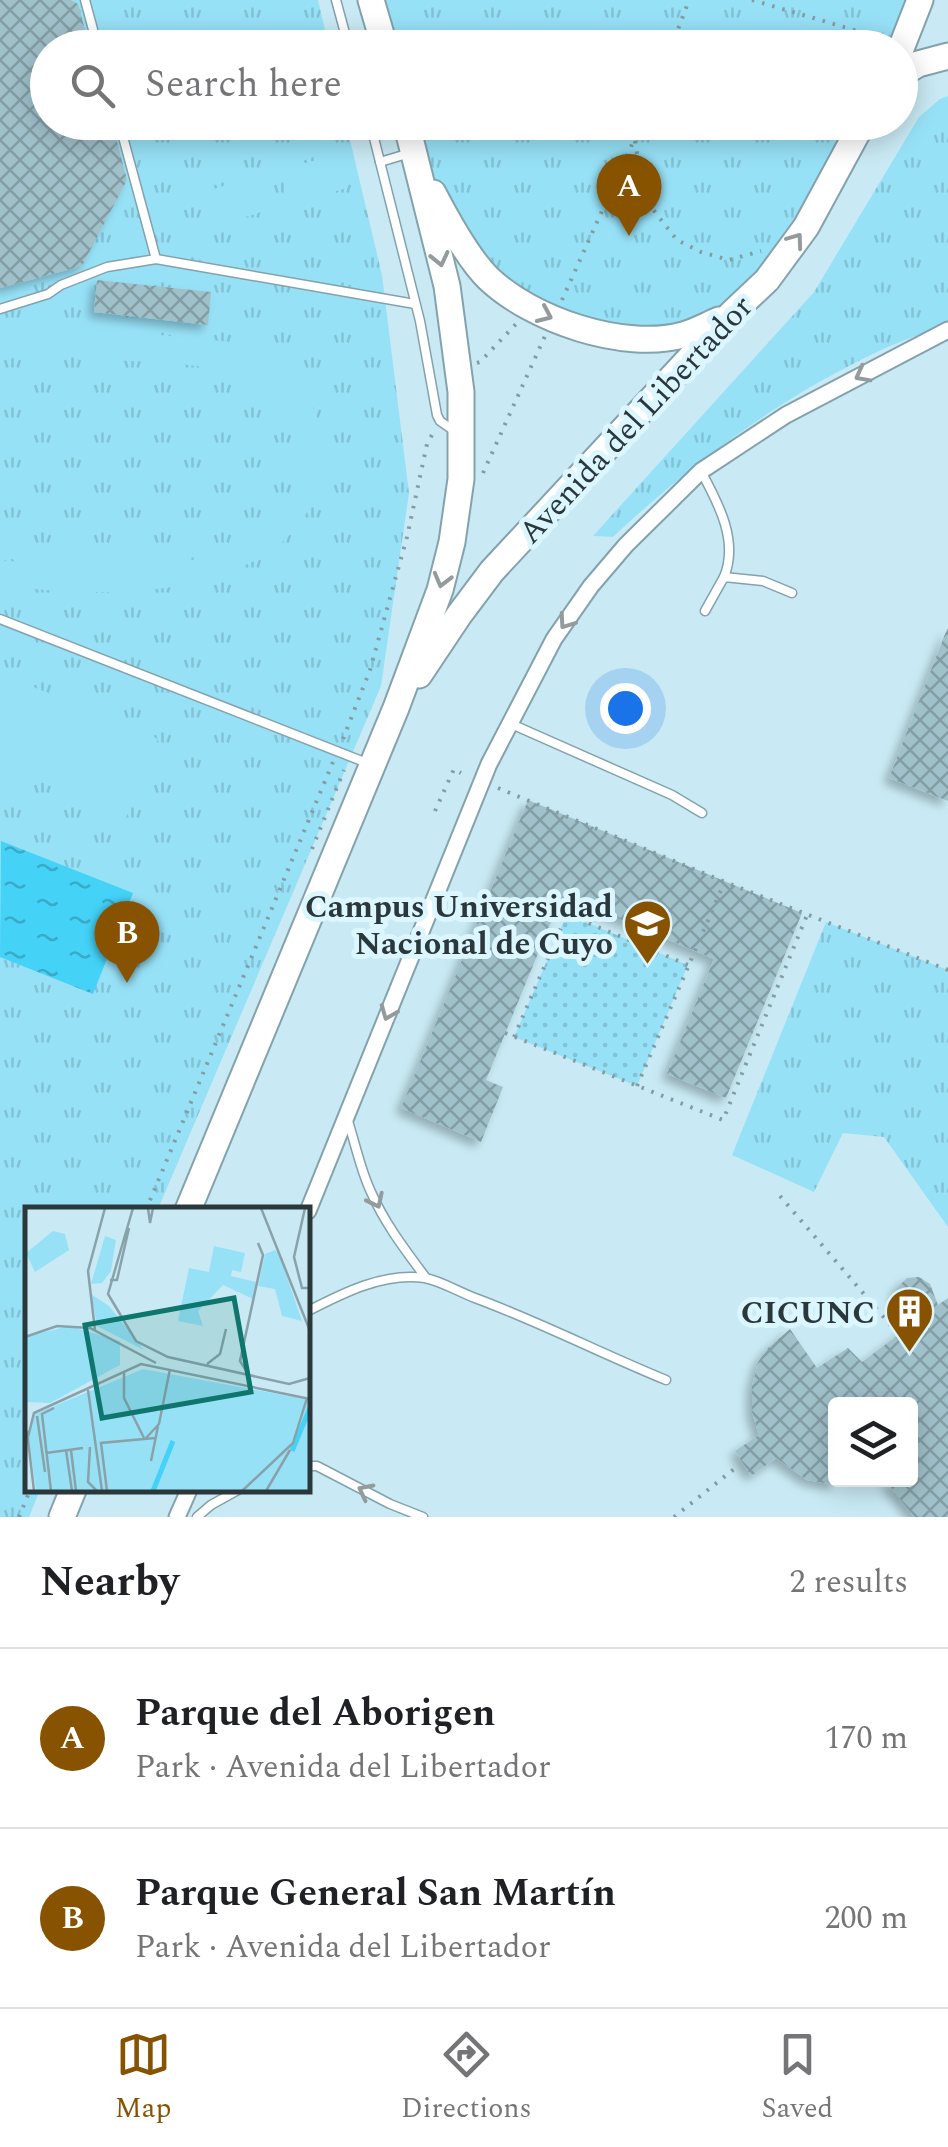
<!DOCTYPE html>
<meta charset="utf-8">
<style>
:root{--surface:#fff;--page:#f2f2f2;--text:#202124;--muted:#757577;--line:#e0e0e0;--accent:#875300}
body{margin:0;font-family:Spectral,serif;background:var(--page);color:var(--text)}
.controls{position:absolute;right:30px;bottom:30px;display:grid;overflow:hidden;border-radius:10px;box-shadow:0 5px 25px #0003}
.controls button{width:90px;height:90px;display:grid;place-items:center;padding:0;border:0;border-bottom:2px solid var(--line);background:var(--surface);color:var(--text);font:50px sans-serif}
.you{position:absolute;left:625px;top:708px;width:35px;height:35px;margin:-25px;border:8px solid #fff;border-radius:50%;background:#1a73e8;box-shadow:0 0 0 15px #1a73e833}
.badge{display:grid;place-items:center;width:65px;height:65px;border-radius:50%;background:var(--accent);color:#fff;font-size:32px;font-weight:700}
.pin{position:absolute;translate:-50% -82px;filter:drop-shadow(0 2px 5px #0008)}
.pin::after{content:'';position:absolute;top:52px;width:35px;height:30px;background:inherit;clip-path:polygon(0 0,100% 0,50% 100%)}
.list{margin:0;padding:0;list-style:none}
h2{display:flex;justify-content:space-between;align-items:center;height:130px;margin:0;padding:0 40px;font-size:42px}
h2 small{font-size:32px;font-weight:400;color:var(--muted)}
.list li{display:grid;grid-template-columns:65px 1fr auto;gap:30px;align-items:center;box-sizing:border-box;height:180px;padding:0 40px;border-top:2px solid var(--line)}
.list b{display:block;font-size:38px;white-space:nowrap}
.list p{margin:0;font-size:32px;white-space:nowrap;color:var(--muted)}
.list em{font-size:32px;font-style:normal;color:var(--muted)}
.icon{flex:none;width:55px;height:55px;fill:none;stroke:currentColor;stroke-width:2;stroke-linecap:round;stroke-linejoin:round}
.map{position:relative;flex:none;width:948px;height:1517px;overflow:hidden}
.search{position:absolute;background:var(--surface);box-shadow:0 5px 25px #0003;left:30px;right:30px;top:30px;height:110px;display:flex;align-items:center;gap:25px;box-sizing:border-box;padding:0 35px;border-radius:55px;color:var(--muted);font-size:38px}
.sheet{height:490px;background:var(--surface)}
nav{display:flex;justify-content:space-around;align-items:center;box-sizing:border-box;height:140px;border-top:2px solid var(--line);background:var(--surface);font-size:28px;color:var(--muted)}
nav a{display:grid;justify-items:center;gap:5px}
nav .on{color:var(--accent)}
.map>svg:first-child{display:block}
.grass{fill:url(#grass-dots)}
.park{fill:url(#park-tufts)}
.pitch{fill:#97e1f7}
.water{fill:url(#water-ripples)}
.building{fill:url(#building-cross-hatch);filter:url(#shadow)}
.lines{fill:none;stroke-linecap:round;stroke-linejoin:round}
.lane-casing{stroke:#83a2ac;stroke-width:11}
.street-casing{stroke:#83a2ac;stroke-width:19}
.primary-casing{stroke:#83a2ac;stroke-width:29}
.path{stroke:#849ca3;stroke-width:4;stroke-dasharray:2.5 8;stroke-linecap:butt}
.lane{stroke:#fff;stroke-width:8}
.street{stroke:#fff;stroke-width:15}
.primary{stroke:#fff;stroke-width:25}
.oneway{stroke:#949b9d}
.labels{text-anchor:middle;stroke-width:10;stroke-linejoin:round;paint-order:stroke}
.street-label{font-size:32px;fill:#2a373b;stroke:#dbf6fe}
.poi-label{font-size:32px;font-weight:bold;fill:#2a373b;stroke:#dbf6fe;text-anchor:end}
.inset-river{fill:none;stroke:#44d2f7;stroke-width:5}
.inset-road{fill:none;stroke:#89a2aa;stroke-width:2.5}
.view{fill:#0f766e;fill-opacity:0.15;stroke:#0f766e;stroke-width:5}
.inset-edge{fill:none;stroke:#2a373b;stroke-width:5}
</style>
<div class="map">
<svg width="948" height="1517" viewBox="0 0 948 1517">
<defs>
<pattern id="grass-dots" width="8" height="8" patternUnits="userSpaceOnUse" patternTransform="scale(2.5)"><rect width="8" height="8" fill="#97e1f7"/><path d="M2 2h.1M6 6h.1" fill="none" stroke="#82c2d5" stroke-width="1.8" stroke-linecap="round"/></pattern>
<pattern id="park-tufts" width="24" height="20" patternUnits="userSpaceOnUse" patternTransform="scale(2.5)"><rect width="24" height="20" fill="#97e1f7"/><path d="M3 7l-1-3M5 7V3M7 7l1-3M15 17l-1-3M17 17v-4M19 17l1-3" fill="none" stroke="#82c2d5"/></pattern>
<pattern id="water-ripples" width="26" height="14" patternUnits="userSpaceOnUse" patternTransform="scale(2.5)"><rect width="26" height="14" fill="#44d2f7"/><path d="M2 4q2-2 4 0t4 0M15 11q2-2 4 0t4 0" fill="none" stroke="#39abc9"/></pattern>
<pattern id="building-cross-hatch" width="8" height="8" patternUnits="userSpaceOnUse" patternTransform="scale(2.5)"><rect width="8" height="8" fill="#a0c0ca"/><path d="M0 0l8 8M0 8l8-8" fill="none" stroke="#839da5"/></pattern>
<filter id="shadow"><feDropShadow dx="-5.5" dy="5.5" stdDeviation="5" flood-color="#0004"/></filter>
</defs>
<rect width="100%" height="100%" fill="#c9eaf4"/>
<polygon class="grass" points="567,914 688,965 637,1086 514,1037"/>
<g class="park">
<polygon points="0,0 318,0 329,47 48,48 48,122 346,123 382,275 409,493 381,686 158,1209 28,1210 28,1490 40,1490 29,1517 0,1517"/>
<polygon points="371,0 920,0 900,48 385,47"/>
<path d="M948,96V324C924,333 900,341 877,352C778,399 692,463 613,537L593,536L814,292L919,117L940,99Z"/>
<polygon points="406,123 863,123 732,313 657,338 519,303 441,209"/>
<polygon points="826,922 948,970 948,1227 884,1137 843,1133 814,1192 732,1155"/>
</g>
<g class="pitch">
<polygon points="338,154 347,188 289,204 280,170"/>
<polygon points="261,175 271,209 213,227 203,192"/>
<path d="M20,323L49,324L231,342C238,344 246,345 253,347C273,355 287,369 300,386C346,447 321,526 256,560C177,601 85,594 0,586V560L19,562L0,554V537L17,544L195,560C214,556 237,553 254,542C305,509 311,429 263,390C250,380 229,372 214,369C181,362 147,362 114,360C77,358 37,351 0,361V329Z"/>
<polygon points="0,673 158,739 126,818 0,765"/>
</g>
<polygon class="water" points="1,841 133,893 93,994 0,957"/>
<g class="building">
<polygon points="0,0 71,0 78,4 90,48 48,48 48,122 112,122 127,180 82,266 0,288"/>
<polygon points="97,280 211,292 208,325 94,312"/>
<polygon points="947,629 948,629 948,801 889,778"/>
<polygon points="528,800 802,913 726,1098 667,1074 714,959 562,895 486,1080 503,1087 481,1142 401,1108"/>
<polygon points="919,1277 930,1284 938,1305 948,1298 948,1517 914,1517 885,1480 910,1480 910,1404 836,1404 836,1485 807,1480 776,1458 751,1476 735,1451 759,1435 752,1412 752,1386 758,1362 768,1348 790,1329 817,1368 848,1348 862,1362 906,1329 896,1298 896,1289 907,1278"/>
</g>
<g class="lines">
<defs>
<g id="lane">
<polyline points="85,0 98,48"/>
<polyline points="336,0 349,48"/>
<polyline points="119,122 156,259"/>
<polyline points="370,122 420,321 437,415 440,421 453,430"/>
<polyline points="380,162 410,153"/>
<polyline points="0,309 48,294 61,285 107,267 156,259 415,304"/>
<path d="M702,473C718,503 739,541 724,577"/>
<polyline points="705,611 724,577 763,581 792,593"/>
<polyline points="0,619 367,763"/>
<polyline points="509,723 672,795 702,813"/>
<path d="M347,1118C355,1142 360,1169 371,1192C385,1224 406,1251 426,1278"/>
<path d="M308,1311C343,1293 384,1272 425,1278C441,1281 459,1292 475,1298C540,1322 602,1354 666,1380"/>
<polyline points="308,1466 317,1466 390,1504 423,1517"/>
<polyline points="197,1517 211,1505 238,1490"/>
</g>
<g id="street">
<polyline points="308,1211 489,764 554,639 591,586 626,545 701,471 786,415 948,330"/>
<polyline points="177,1517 189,1490"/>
</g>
<g id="primary">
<polyline points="371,0 385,48"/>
<polyline points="900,51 920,0"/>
<polyline points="900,75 918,64 948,56"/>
<path d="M433,193C446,218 468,258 488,278C532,320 623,351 683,335C695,332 707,325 719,320"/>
<polyline points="419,675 459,615 492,571 732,313 767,280 806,227 863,122"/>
<polyline points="188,1210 396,708 440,590 452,542 461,479 461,392 447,286 406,122"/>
<polyline points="62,1517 73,1490"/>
</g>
</defs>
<use href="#lane" class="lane-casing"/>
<use href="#street" class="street-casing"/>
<use href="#primary" class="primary-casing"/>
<g class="path">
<polyline points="752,0 885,39"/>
<polyline points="671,48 689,0"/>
<polyline points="635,141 644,198 677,240 701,252 729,260 761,251"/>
<polyline points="562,300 642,122"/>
<polyline points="477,363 480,362 516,324"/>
<polyline points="483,473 545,336"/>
<polyline points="343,739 370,670 407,537 427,444 433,433"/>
<polyline points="498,788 725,882 948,970"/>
<polyline points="435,811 454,769 461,773"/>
<polyline points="312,849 344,770"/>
<polyline points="505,1033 723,1120 807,915"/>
<polyline points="514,1037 567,914 688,965"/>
<polyline points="637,1086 724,883"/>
<polyline points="780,1196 899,1335"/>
<polyline points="146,1210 333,762"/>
<polyline points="19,1517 30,1490"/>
<polyline points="674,1517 739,1465"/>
</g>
<use href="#lane" class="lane"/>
<use href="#street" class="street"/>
<use href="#primary" class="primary"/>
</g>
<defs><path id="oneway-chevron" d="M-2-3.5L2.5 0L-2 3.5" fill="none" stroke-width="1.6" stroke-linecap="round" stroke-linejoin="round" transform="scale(2.5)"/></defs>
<g class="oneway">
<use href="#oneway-chevron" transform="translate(796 240) rotate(-54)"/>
<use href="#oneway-chevron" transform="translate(440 259) rotate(77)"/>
<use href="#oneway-chevron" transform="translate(545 315) rotate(24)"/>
<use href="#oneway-chevron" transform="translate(862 375) rotate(152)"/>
<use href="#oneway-chevron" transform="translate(442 580) rotate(105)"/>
<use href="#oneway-chevron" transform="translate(566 622) rotate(125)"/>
<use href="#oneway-chevron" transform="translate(388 1013) rotate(112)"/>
<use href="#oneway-chevron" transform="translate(376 1201) rotate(64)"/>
<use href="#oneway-chevron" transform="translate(365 1491) rotate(-153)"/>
</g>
<defs>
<symbol id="university-pin" viewBox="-11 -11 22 30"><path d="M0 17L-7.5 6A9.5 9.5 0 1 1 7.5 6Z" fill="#875300" stroke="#dbf6fe"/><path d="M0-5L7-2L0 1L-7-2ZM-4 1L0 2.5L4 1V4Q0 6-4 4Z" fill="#fff"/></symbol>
<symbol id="building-pin" viewBox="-11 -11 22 30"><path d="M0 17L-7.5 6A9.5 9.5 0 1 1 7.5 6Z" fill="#875300" stroke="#dbf6fe"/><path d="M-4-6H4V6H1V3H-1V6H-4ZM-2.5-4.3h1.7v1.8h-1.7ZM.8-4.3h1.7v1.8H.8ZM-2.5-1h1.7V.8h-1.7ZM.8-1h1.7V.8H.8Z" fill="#fff"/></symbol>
</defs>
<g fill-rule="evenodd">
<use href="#university-pin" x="620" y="896" width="55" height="75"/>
<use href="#building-pin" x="882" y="1284" width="55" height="75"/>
</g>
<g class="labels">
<g class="street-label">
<text transform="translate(635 419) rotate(-47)" y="11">Avenida del Libertador</text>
</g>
<g class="poi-label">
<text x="613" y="917">Campus Universidad<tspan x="613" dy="37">Nacional de Cuyo</tspan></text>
<text x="875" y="1323">CICUNC</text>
</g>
</g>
<g transform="translate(25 1207)">
<rect width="285" height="285" fill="#c9eaf4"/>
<path d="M80,29L91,33L86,64L77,76L66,77ZM189,39L220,46L216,65L207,63L206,69L231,75L228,92L198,78L173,104L178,119L153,114L164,61L184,65ZM250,43L254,47L277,114L257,109L250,82L233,79L240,47ZM66,87L84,99L119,143L72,119ZM44,119L95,134V158L25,196L0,195V130ZM118,162L285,193V284H11L3,225L10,207Z" fill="#97e1f7"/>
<path d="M28,24L40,27L44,43L10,65L1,46ZM101,234L112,274L92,284L83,280L92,282L81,239ZM104,241L106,275L90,271V276L85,242H93L91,257L101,256L95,242ZM190,256L223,264L211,284H185Z" fill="#97e1f7" fill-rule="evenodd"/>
<path class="inset-river" d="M267,244L285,201M128,284L148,234"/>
<path class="inset-road" d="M108,1L83,87L111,134L143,150L264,177L285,171M123,1L125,16L128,1M236,1L285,124M280,1L269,50L277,81H285M85,73H92L104,21M70,123L63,64L80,1M0,130L32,119L65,121L131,156M182,157L195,147L201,122M99,165V191L119,231M222,165L215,154L238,48L233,36M63,183L77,284M12,209L20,265M2,224L9,284M3,230L9,206L116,157L285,192M121,231L134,217L145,162M65,240L63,275L72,284M41,243L47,284M46,243L51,284M21,246L58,241M126,254L133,219M26,284L17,207L29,201M82,284L76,236L130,231M217,284L268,236L282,191M241,284L265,243"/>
<path class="view" d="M209,91L226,185L77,211L60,118Z"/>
<rect width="285" height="285" class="inset-edge"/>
</g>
</svg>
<div class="controls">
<button><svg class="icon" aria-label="layers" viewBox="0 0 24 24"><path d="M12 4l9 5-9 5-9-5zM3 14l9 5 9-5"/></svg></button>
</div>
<div class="you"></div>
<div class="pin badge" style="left:629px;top:236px">A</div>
<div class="pin badge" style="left:127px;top:983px">B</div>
<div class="search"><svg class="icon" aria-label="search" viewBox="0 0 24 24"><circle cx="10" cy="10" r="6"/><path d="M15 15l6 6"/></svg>Search here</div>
</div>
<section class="sheet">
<h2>Nearby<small>2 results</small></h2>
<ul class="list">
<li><span class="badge">A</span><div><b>Parque del Aborigen</b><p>Park · Avenida del Libertador</p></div><em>170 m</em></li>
<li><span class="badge">B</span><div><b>Parque General San Martín</b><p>Park · Avenida del Libertador</p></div><em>200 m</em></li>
</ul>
</section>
<nav>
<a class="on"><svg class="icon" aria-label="map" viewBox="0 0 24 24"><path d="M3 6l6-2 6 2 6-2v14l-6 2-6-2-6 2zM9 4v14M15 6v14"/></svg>Map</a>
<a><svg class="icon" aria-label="directions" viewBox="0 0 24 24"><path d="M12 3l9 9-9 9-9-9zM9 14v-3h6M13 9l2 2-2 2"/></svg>Directions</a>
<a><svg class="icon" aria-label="saved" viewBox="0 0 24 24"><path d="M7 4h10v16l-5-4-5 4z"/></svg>Saved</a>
</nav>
